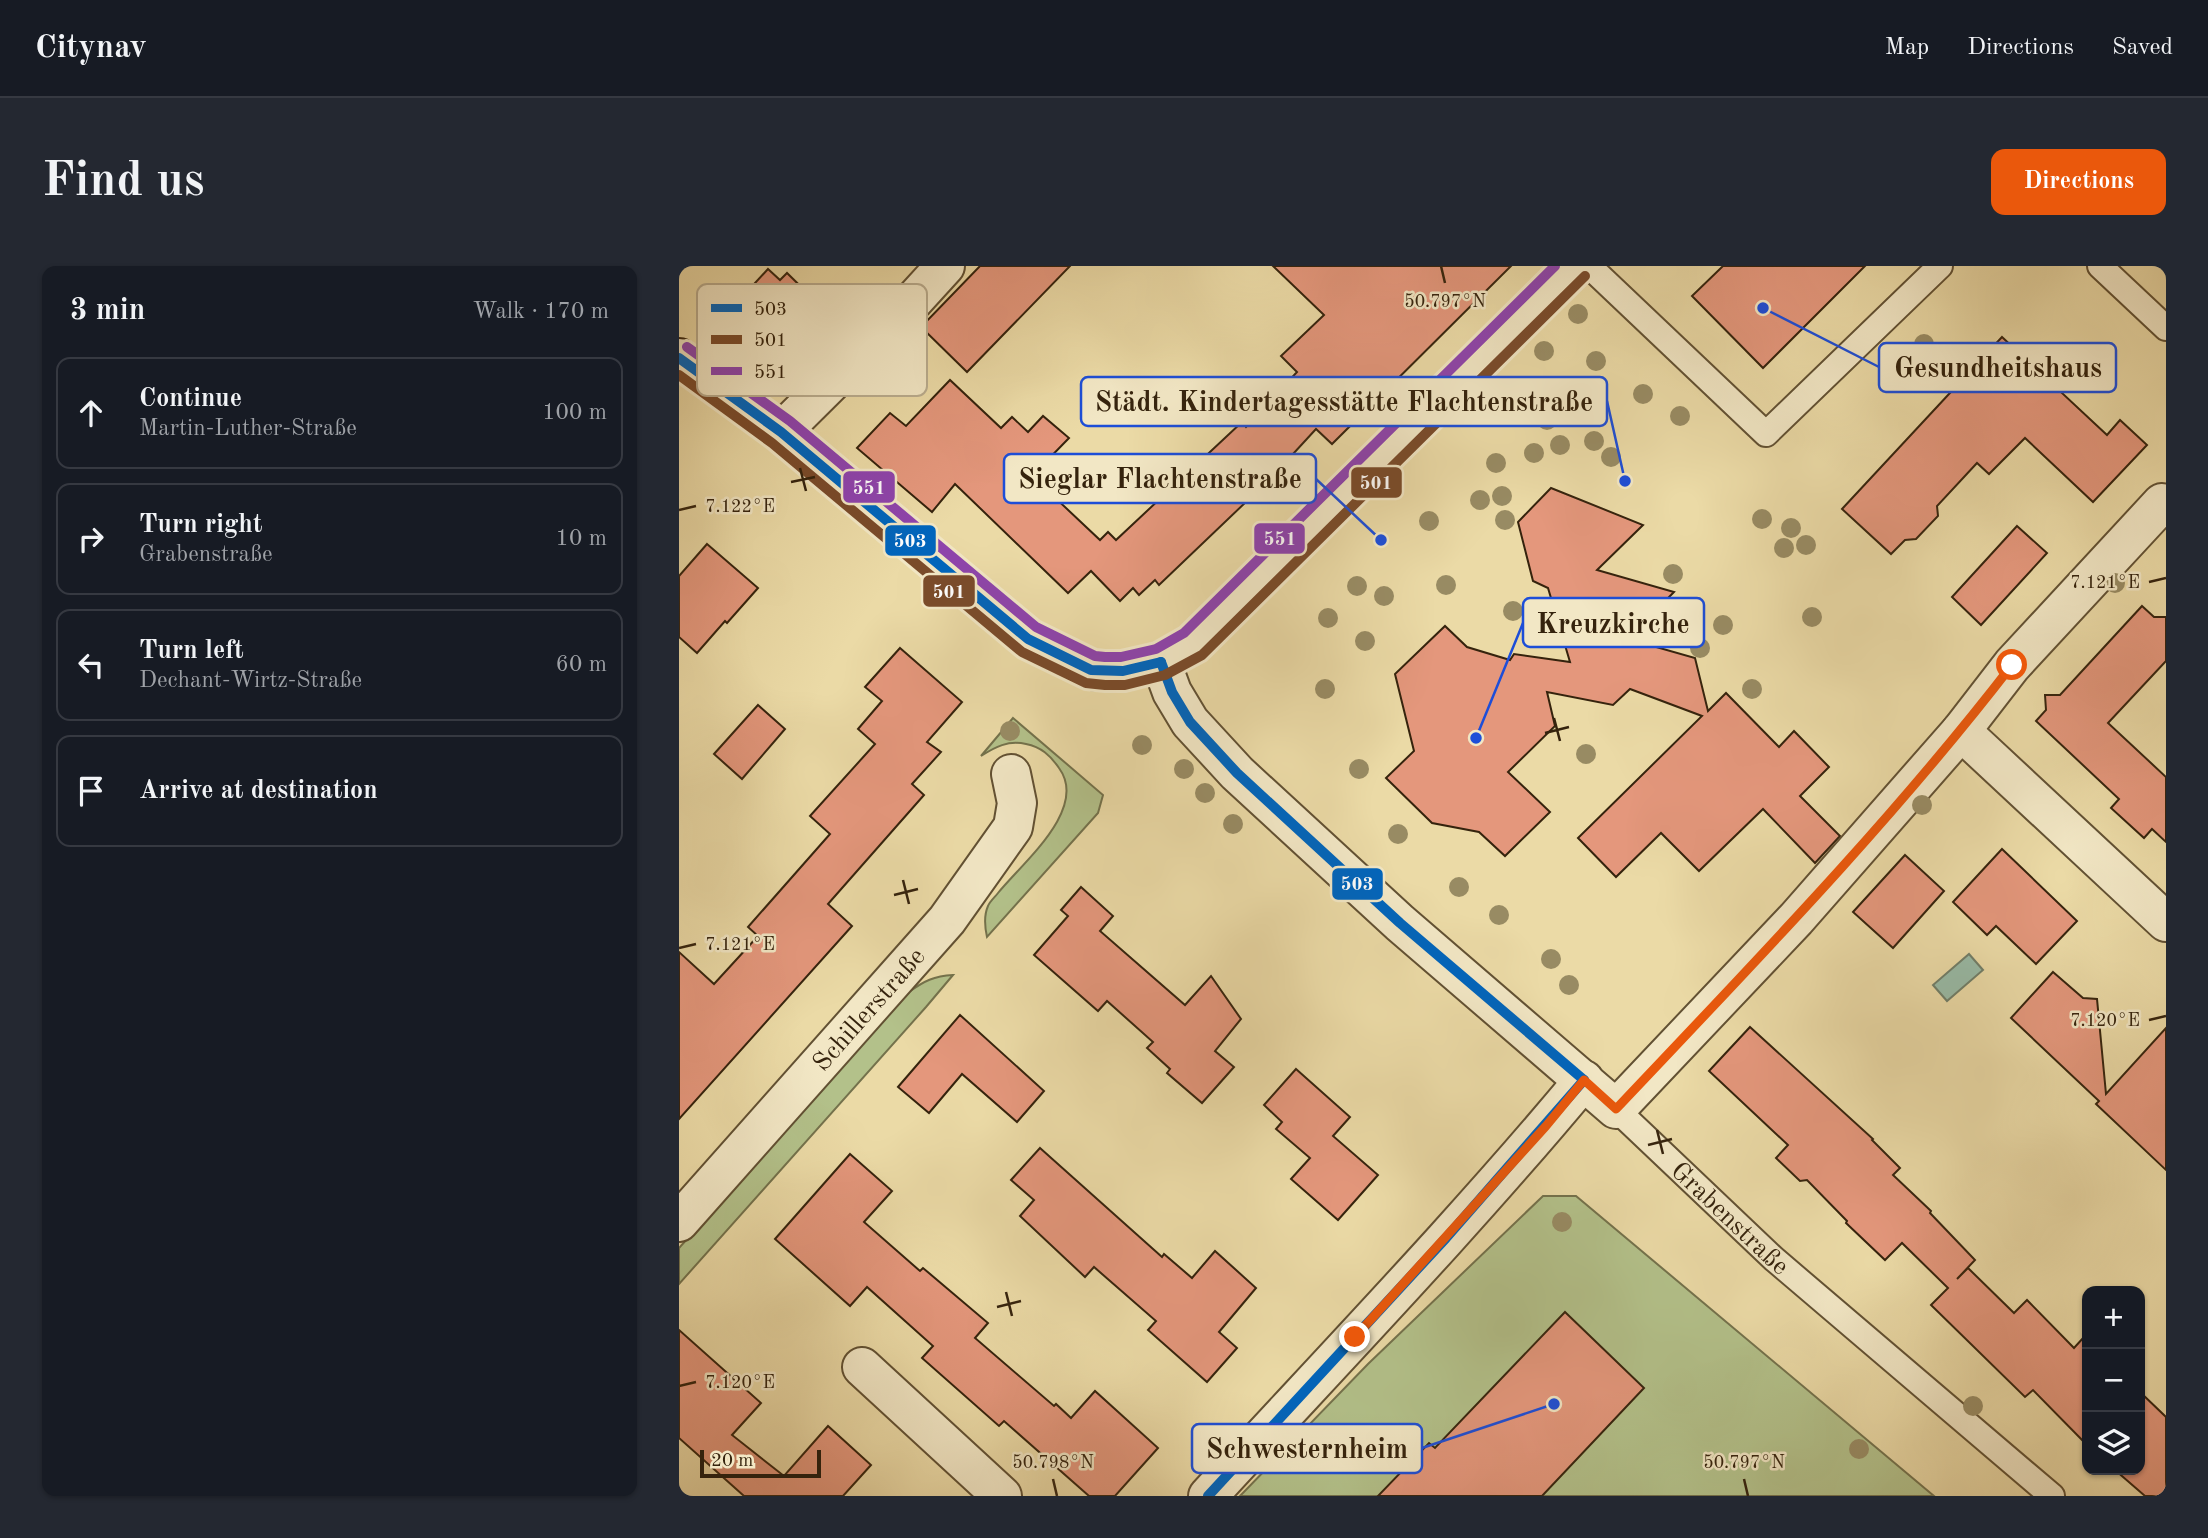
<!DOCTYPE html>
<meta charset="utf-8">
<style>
:root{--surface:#171b24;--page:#242831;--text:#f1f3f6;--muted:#9ea1a6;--line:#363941;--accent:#ea580c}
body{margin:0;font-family:"Old Standard TT",serif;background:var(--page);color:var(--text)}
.controls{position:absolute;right:21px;bottom:21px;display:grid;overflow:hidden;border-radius:14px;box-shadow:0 2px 5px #0004}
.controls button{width:63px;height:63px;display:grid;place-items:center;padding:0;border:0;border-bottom:2px solid var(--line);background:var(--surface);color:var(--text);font:35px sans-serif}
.scale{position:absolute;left:21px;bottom:18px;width:121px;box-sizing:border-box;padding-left:7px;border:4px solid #35230d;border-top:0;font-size:19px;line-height:24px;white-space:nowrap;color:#35230d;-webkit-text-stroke:5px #f2e7c5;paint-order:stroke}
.stop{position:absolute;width:21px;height:21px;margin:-16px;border:5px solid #ea580c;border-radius:50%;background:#fff}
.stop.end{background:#ea580c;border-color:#fff;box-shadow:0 2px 7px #0008}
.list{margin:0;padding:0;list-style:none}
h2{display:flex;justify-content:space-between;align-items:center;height:91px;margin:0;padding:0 28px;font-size:30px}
h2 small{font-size:23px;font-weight:400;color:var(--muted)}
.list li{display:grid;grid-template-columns:46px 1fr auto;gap:21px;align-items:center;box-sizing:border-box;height:112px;margin:0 14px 14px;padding:0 14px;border:2px solid var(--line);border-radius:14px}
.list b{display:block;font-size:26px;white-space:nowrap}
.list p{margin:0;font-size:23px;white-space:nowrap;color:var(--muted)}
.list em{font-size:23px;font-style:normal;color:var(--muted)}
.icon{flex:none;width:38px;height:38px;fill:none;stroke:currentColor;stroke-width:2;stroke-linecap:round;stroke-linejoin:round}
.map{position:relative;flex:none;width:1487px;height:1230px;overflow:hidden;border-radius:14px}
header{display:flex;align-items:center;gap:42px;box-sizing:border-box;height:98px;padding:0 35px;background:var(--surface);border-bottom:2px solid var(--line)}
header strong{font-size:33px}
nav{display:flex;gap:38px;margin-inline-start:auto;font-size:24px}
.intro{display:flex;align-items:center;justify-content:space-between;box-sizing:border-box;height:168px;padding:0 42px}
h1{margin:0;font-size:49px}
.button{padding:18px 32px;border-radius:14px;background:var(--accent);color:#fff;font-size:24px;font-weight:700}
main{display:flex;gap:42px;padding:0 42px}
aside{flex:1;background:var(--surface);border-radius:14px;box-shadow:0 2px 5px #0004}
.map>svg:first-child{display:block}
.green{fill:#b3c18a;stroke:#74724c;stroke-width:2}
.water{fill:#98bba7;stroke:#707e69;stroke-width:2}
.building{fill:#e4977c;stroke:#35230d;stroke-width:2}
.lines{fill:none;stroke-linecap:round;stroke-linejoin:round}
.lane-casing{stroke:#625133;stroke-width:28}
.street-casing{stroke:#625133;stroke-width:42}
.secondary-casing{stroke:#35230d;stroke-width:42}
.lane{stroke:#f2e7c5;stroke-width:24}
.street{stroke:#f2e7c5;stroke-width:38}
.secondary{stroke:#f2e7c5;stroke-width:38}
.bus-1-casing{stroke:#f2e7c5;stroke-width:16}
.bus-2-casing{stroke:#f2e7c5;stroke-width:16}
.bus-3-casing{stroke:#f2e7c5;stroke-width:16}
.bus-1{stroke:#0065bd;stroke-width:10}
.bus-2{stroke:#7a4b2a;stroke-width:10}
.bus-3{stroke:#8e44ad;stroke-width:10}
.tree{fill:#988b63}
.route{stroke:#ea580c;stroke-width:9}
.ticks{fill:none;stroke:#35230d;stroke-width:2.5}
.labels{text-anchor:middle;stroke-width:5;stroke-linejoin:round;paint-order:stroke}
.street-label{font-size:26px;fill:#35230d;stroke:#f2e7c5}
.key{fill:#f2e7c5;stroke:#b9ac8e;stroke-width:2}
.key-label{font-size:19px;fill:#35230d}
.ticks-label{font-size:18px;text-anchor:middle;fill:#35230d;stroke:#f2e7c5;stroke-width:5;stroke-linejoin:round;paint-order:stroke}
.leader{fill:none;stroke:#1d4ed8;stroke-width:2.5}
.callout-dot{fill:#1d4ed8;stroke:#f2e7c5;stroke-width:2.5}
.callout{fill:#f2e7c5;stroke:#1d4ed8;stroke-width:2.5}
.callout-label{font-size:28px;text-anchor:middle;font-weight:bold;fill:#35230d}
.line-badge{stroke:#f2e7c5;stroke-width:2.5}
.badge-label{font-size:19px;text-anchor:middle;font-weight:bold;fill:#fff}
</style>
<header>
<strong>Citynav</strong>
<nav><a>Map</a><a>Directions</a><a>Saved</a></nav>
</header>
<div class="intro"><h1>Find us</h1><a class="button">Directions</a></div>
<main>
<aside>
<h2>3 min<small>Walk · 170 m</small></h2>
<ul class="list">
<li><svg class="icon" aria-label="ahead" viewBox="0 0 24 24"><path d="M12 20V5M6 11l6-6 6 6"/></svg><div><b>Continue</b><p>Martin-Luther-Straße</p></div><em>100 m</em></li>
<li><svg class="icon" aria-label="right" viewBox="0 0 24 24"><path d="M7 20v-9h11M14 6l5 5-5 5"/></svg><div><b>Turn right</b><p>Grabenstraße</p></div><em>10 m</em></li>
<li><svg class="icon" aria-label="left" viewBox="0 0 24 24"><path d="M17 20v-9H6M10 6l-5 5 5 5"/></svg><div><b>Turn left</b><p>Dechant-Wirtz-Straße</p></div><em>60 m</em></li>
<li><svg class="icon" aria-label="arrive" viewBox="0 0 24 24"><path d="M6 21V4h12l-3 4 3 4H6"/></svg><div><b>Arrive at destination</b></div></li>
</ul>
</aside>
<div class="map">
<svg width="1487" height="1230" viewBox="0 0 1487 1230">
<rect width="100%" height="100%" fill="#ebdaa6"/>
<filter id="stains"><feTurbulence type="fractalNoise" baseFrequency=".00286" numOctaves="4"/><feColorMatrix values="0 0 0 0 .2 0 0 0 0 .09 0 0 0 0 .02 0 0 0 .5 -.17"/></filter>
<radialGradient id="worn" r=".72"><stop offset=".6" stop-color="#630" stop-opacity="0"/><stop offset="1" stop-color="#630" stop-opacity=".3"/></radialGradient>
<g class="green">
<path d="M334,452L424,529L419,547L308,671C306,662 305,649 309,640C311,635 316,631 319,627C343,597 410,543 380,502C371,489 362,481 347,478C329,474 316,481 302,490Z"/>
<path d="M274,709L247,741L0,1018V982L230,726C245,715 255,710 274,709Z"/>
<polygon points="864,930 897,930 1255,1230 561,1230 689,1098"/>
</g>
<polygon class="water" points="1290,688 1304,704 1268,735 1254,719"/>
<g class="building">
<polygon points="301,0 391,0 288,106 242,61"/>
<polygon points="594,0 832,0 653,178 637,163 591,213 480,319 476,314 460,329 454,322 441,335 412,305 389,327 276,218 253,246 178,182 211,147 227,160 271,114 322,162 333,151 349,166 364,150 390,172 353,210 421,274 429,266 437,274 563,156 567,161 618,106 602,90 645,49"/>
<polygon points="1044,0 1186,0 1084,102 1013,30"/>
<polygon points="89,3 101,14 108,7 159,57 117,102 53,42"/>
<polygon points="1323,71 1428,169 1441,154 1468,179 1414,236 1346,172 1310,208 1298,197 1258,240 1259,250 1237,273 1226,274 1212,288 1163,243"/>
<polygon points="872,222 964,259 918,304 995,326 949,373 1016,392 1029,445 1047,427 1100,481 1115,465 1150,501 1121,530 1161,570 1136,597 1084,543 1020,605 982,567 937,611 899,572 1023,450 951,423 934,439 868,426 876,460 829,506 871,546 826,590 800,566 753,557 707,512 735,485 716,408 766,360 788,381 831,394 835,388 891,396 869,322 854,315 839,256"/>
<polygon points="1338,260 1368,287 1302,359 1273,331"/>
<polygon points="28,278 79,322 48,357 46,355 18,387 0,371 0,310"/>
<polygon points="1463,340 1475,351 1487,351 1487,395 1429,457 1487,511 1487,576 1473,563 1465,572 1432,542 1440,533 1357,455 1367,444 1366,429 1381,429"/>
<polygon points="221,382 283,436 248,476 262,486 233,518 245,529 149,638 173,660 0,853 0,686 35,718 79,670 69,661 151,568 131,550 196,478 179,463 203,435 186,421"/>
<polygon points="79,439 106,463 63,513 35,488"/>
<polygon points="1323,583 1398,655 1357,698 1317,660 1308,669 1274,636"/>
<polygon points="1226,589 1265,625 1214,682 1174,646"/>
<polygon points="402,621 434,650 421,665 506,739 532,710 562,753 536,785 555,801 523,837 488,807 491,803 468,782 474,776 428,735 419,745 355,689 389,650 382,644"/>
<polygon points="1374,706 1404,732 1418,733 1427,828 1487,762 1487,904 1417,838 1420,835 1332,752"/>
<polygon points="281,749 365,825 338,856 283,808 250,847 219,821"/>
<polygon points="1071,761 1194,873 1193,874 1221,902 1214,909 1252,945 1251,947 1296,994 1278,1013 1289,1002 1335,1047 1348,1034 1395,1082 1405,1071 1408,1074 1408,1179 1354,1124 1346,1131 1252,1039 1269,1022 1223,977 1206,994 1167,957 1168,955 1128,914 1121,915 1097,892 1109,879 1030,805"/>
<polygon points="617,803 671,851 654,870 699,909 659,954 612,913 631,892 597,863 603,856 585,839"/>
<polygon points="361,882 483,991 485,988 513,1012 536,985 577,1022 540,1066 558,1082 528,1116 469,1064 477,1055 415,1001 406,1011 341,950 355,934 332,914"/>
<polygon points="171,888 213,925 185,956 241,1005 244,1002 309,1057 296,1072 375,1140 377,1138 392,1152 416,1125 479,1182 436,1230 410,1230 325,1155 320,1160 243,1092 254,1080 188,1021 171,1040 96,973"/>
<polygon points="886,1046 965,1122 863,1230 699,1230 750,1177 756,1182"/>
<polygon points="0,1064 82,1137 53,1169 105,1210 149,1160 192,1199 164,1230 65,1230 0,1172"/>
<polygon points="1461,1126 1487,1151 1487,1230 1466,1230 1436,1204 1461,1204"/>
</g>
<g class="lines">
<defs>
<g id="lane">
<polyline points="910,0 1087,168 1261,0"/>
<polyline points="1421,0 1487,62"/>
<path id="s1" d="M937,843L1095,993L1373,1230"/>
</g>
<g id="street">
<polyline points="102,166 235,34 266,0"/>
<polyline points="482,396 493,426 511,456 558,507 721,657 937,843 1117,653 1282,465 1333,399 1483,237"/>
<polyline points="1282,465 1487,656"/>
<path id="s2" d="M0,956L268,654L334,561L338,537L332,508"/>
<polyline points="183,1101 323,1230"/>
<path d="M529,1230C655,1093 786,957 905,814"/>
</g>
<polyline id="secondary" points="0,92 102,166 349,373 412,404 426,405 444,405 482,396 514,378 896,0"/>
</defs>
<use href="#lane" class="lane-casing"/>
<use href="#street" class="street-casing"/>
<use href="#secondary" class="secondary-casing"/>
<use href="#lane" class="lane"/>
<use href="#street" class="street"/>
<use href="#secondary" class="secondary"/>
<defs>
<g id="bus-1">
<polyline points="0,92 102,166 349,373 412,404 444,405 482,396"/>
<polyline points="482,396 493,426 511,456 558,507 721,657 905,814"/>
<polyline points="529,1230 767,972 905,814"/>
</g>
<polyline id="bus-2" points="0,109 93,177 343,386 407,417 426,419 446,419 486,409 523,389 906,10"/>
<polyline id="bus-3" points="8,81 111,155 357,361 416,390 426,391 442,391 477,383 505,367 876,0"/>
</defs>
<use href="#bus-1" class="bus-1-casing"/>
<use href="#bus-2" class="bus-2-casing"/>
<use href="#bus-3" class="bus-3-casing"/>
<use href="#bus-1" class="bus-1"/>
<use href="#bus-2" class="bus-2"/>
<use href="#bus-3" class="bus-3"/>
</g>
<g class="tree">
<circle cx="899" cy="48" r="10"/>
<circle cx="1245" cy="78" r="10"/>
<circle cx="865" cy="85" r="10"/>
<circle cx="917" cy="95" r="10"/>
<circle cx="964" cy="128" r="10"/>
<circle cx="1001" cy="150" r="10"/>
<circle cx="868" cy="154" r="10"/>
<circle cx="915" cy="175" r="10"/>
<circle cx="881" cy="179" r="10"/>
<circle cx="855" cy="187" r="10"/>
<circle cx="932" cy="191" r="10"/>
<circle cx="817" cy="197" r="10"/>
<circle cx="823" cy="230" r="10"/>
<circle cx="801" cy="234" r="10"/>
<circle cx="1083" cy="253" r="10"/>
<circle cx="826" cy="254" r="10"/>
<circle cx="750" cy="255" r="10"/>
<circle cx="1112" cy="262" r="10"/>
<circle cx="1127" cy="279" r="10"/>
<circle cx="1105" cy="282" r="10"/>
<circle cx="994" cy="308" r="10"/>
<circle cx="1436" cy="317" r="10"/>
<circle cx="767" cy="319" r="10"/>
<circle cx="678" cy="320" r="10"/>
<circle cx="705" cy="330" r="10"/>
<circle cx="834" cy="345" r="10"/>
<circle cx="1133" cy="351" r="10"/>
<circle cx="649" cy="352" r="10"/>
<circle cx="1044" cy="359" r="10"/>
<circle cx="686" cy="375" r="10"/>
<circle cx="1021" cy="382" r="10"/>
<circle cx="646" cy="423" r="10"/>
<circle cx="1073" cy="423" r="10"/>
<circle cx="331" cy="465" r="10"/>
<circle cx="463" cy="479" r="10"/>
<circle cx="907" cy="488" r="10"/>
<circle cx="505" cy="503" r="10"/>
<circle cx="680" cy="503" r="10"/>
<circle cx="526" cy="527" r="10"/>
<circle cx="1243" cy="539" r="10"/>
<circle cx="554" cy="558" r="10"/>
<circle cx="719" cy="568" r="10"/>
<circle cx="780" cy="621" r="10"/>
<circle cx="820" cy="649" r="10"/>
<circle cx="872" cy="693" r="10"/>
<circle cx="890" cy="719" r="10"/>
<circle cx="883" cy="956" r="10"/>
<circle cx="1294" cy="1140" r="10"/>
<circle cx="1180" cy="1183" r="10"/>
</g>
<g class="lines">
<path class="route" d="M676,1071L867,860L905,814L937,843C1073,699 1212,556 1333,399"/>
</g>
<path class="ticks" d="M762,0L766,17M121,202L127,225M112,216L136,211M0,244L17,240M1470,316L1487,312M875,452L881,475M866,467L890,461M224,614L230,638M215,629L239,623M0,682L17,678M1470,754L1487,750M978,864L984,888M969,879L993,873M327,1026L333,1050M318,1041L342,1035M0,1120L17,1116M374,1213L378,1230M1065,1213L1069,1230"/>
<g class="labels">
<g class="street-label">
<text dy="9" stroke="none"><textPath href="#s2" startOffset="285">Schillerstraße</textPath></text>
<text dy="9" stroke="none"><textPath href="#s1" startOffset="158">Grabenstraße</textPath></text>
</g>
</g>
<rect x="18" y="18" width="230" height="112" rx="10" class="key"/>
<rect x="32" y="38" width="31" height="8" fill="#0065bd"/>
<rect x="32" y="69" width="31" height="9" fill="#7a4b2a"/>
<rect x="32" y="101" width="31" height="8" fill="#8e44ad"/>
<g class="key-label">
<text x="75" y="49">503</text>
<text x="75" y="80">501</text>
<text x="75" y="112">551</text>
</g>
<g class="ticks-label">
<text x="766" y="41">50.797°N</text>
<text x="61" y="246">7.122°E</text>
<text x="1426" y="322">7.121°E</text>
<text x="61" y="684">7.121°E</text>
<text x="1426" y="760">7.120°E</text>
<text x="61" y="1122">7.120°E</text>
<text x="374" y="1202">50.798°N</text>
<text x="1065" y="1202">50.797°N</text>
</g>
<path class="leader" d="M1084 42L1200 101M946 215L928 135M702 274L637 213M797 472L844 357M875 1138L743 1182"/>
<g class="callout-dot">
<circle cx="1084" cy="42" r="7"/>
<circle cx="946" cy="215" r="7"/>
<circle cx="702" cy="274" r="7"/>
<circle cx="797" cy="472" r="7"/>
<circle cx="875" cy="1138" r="7"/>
</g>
<g class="callout">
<rect x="1200" y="77" width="237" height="49" rx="7"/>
<rect x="402" y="111" width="526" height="49" rx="7"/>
<rect x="325" y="188" width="312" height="49" rx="7"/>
<rect x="844" y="332" width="181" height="49" rx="7"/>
<rect x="513" y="1158" width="230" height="49" rx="7"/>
</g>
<g class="callout-label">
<text x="1319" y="111">Gesundheitshaus</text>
<text x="665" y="145">Städt. Kindertagesstätte Flachtenstraße</text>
<text x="481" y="222">Sieglar Flachtenstraße</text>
<text x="934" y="367">Kreuzkirche</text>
<text x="628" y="1192">Schwesternheim</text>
</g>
<g class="line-badge">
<rect x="671" y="200" width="53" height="33" rx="7" fill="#7a4b2a"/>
<rect x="163" y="204" width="54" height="34" rx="7" fill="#8e44ad"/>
<rect x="574" y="256" width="53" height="33" rx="7" fill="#8e44ad"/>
<rect x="205" y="258" width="53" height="33" rx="7" fill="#0065bd"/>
<rect x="243" y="308" width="54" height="34" rx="7" fill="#7a4b2a"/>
<rect x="652" y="601" width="53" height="34" rx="7" fill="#0065bd"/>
</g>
<g class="badge-label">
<text x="697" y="223">501</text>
<text x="190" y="228">551</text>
<text x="601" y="279">551</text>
<text x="231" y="281">503</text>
<text x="270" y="332">501</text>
<text x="678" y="624">503</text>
</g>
<rect width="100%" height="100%" filter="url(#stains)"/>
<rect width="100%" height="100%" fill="url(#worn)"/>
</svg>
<div class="controls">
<button>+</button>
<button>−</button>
<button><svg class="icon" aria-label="layers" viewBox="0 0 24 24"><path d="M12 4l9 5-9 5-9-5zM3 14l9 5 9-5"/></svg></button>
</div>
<div class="scale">20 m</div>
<div class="stop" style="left:1333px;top:399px"></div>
<div class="stop end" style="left:676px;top:1071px"></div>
</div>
</main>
